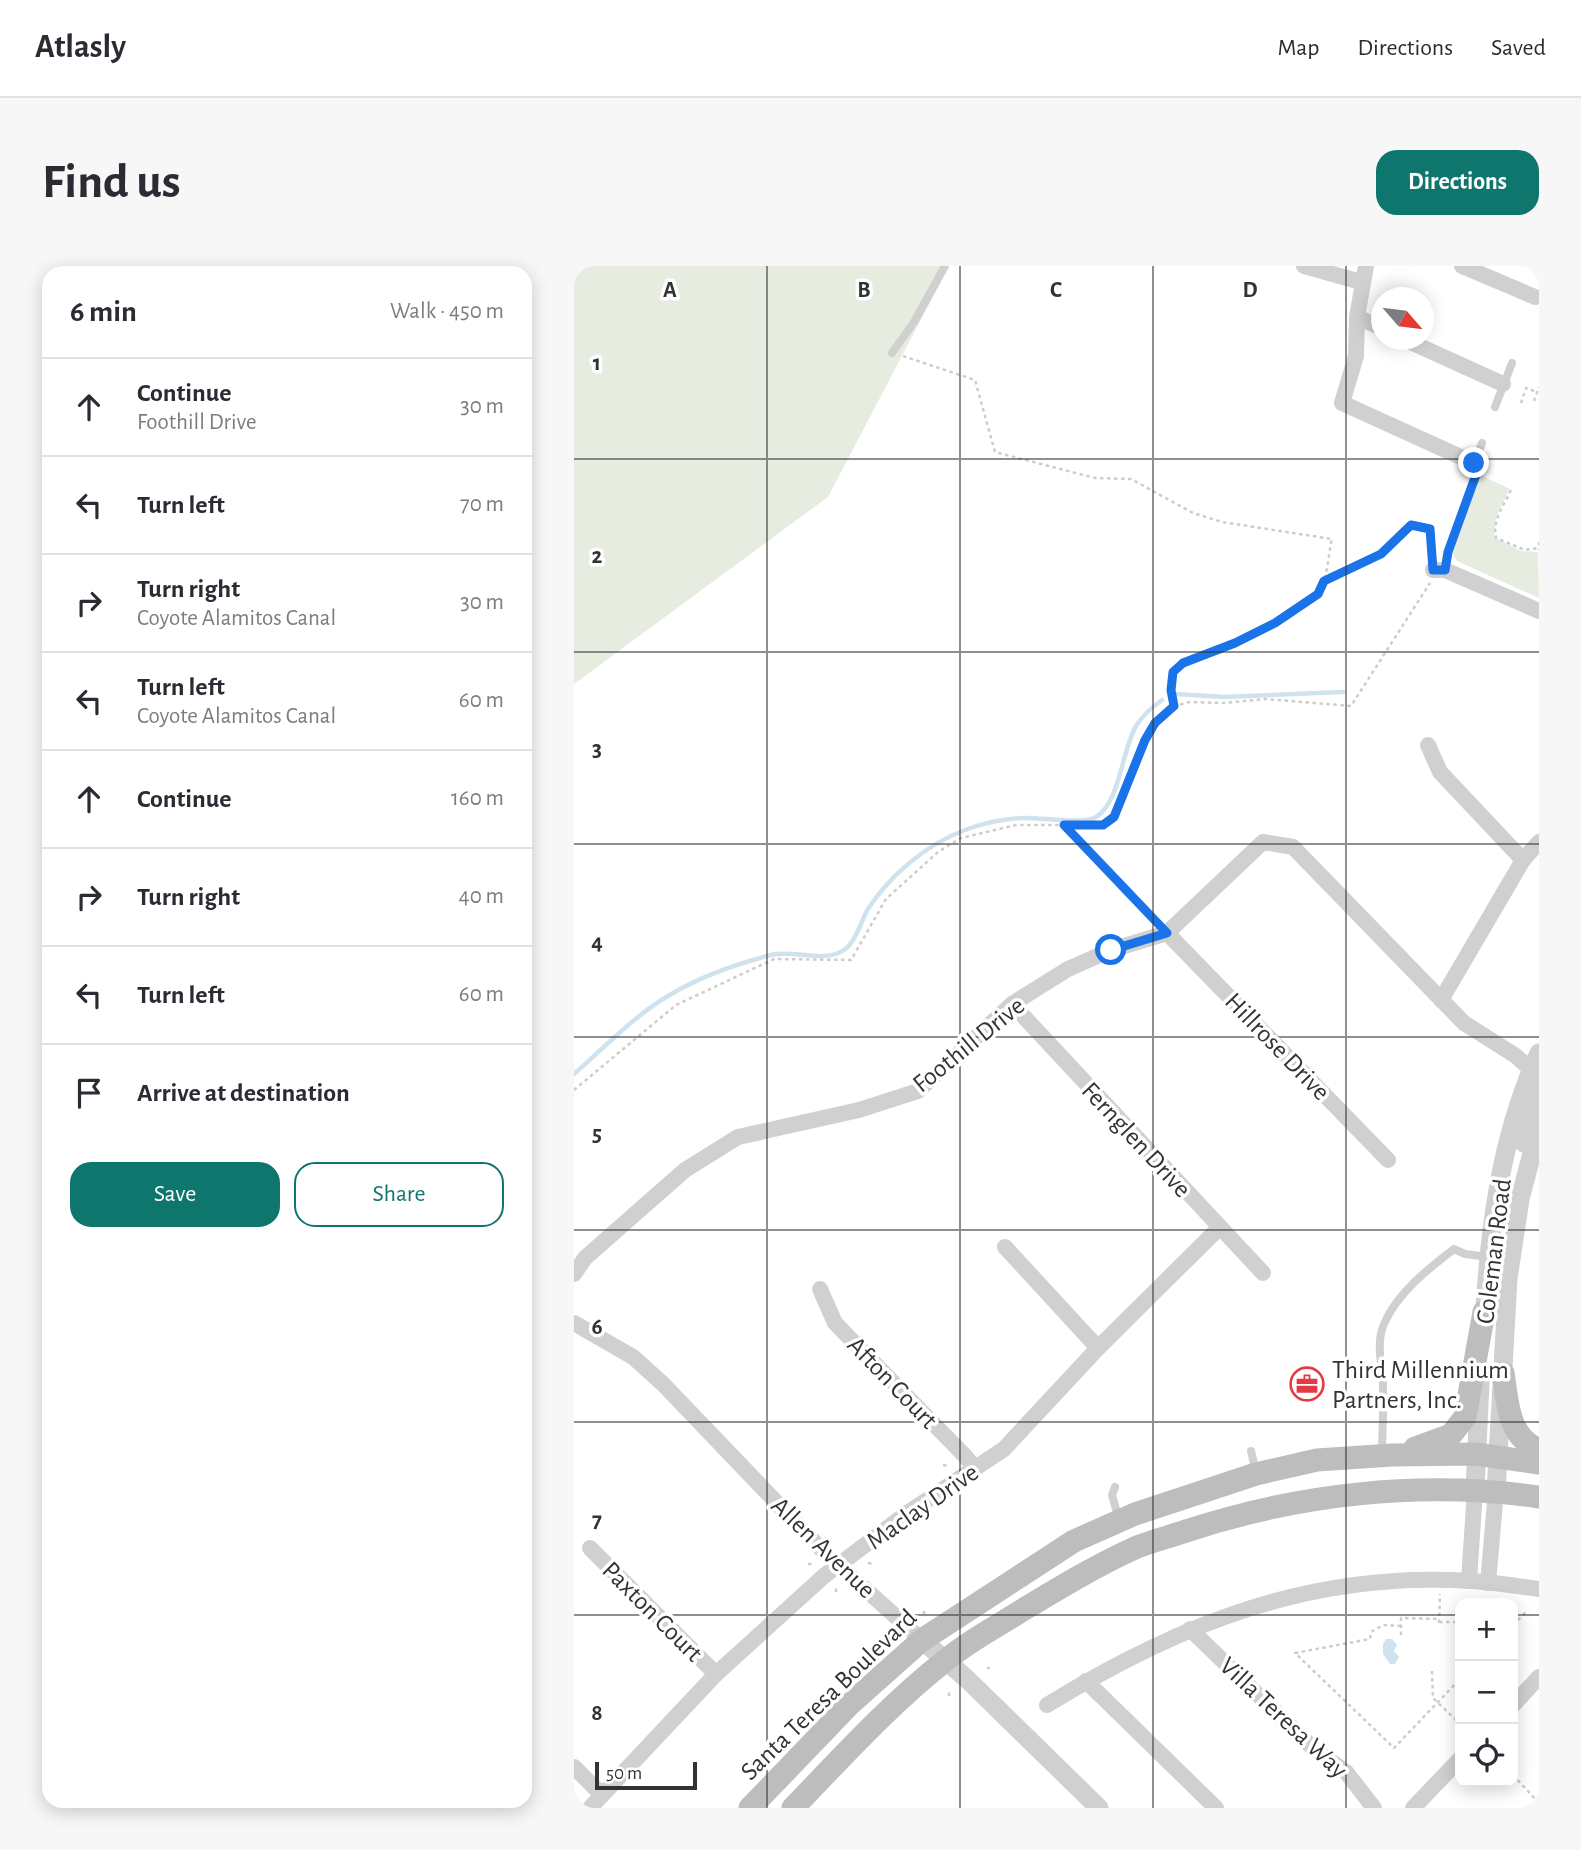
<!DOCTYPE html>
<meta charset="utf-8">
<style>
:root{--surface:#fff;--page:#f7f7f7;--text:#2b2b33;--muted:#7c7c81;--line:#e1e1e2;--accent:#0f766e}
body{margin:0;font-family:"Alegreya Sans",sans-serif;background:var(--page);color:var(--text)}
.controls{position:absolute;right:21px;bottom:21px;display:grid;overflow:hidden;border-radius:14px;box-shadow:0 4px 18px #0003}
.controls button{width:63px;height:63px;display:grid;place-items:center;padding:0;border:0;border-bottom:2px solid var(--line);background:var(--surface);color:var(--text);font:35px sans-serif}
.compass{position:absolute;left:797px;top:21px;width:63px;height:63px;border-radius:50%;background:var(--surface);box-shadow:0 4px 18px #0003;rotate:118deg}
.scale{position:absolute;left:21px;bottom:18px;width:102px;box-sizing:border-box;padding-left:7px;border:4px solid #333;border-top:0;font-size:19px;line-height:24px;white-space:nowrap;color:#333;-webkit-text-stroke:5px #fff;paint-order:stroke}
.stop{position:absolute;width:21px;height:21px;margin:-16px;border:5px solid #1a73e8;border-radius:50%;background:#fff}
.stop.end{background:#1a73e8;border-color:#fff;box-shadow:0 2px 7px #0008}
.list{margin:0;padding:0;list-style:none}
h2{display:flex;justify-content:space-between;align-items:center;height:91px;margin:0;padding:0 28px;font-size:30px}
h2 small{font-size:23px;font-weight:400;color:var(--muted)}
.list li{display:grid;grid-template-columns:46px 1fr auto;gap:21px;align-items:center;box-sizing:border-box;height:98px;padding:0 28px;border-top:2px solid var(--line)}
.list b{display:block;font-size:26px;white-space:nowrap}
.list p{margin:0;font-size:23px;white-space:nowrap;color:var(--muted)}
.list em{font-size:23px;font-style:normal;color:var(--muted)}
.actions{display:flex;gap:14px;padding:21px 28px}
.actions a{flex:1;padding:16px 0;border:2px solid var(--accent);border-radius:21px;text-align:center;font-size:24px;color:var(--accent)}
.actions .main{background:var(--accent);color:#fff}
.icon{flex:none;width:38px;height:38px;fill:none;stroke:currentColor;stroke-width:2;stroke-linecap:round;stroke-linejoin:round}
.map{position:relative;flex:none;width:965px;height:1542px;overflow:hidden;border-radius:21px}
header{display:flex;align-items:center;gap:42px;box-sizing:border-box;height:98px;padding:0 35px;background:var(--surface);border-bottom:2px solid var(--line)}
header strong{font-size:33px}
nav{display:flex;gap:38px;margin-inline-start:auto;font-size:24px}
.intro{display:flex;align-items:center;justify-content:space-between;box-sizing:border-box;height:168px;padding:0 42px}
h1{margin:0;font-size:49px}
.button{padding:18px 32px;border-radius:21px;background:var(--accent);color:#fff;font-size:24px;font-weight:700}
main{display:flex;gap:42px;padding:0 42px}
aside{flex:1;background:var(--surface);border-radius:21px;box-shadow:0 4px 18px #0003}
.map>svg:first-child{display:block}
.green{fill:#e6ecdf}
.water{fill:#cfe2ee}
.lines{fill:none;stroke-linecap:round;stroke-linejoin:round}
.stream{stroke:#cfe2ee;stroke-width:4.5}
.path{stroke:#cdcdcd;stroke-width:2.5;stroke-dasharray:3.5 3.5;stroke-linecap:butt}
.service{stroke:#d0d0d0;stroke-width:8}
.minor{stroke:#d0d0d0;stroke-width:16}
.tertiary{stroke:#d0d0d0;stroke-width:19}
.secondary{stroke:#bdbdbd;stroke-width:23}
.route{stroke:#1a73e8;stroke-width:9}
.grid{fill:none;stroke:#333;stroke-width:2;stroke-opacity:0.55}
.labels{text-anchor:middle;stroke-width:7;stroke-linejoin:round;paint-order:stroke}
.street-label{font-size:26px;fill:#333;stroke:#fff}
.poi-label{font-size:26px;fill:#333;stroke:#fff;text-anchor:start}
.grid-label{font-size:23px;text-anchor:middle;font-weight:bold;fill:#333;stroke:#fff;stroke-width:7;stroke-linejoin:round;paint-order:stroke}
</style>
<header>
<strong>Atlasly</strong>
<nav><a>Map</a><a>Directions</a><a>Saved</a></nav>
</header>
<div class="intro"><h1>Find us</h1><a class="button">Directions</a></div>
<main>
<aside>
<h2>6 min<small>Walk · 450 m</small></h2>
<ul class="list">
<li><svg class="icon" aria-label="ahead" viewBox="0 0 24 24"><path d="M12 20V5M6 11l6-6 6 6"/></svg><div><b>Continue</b><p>Foothill Drive</p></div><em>30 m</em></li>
<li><svg class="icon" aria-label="left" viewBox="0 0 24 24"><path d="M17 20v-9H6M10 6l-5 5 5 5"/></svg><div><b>Turn left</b></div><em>70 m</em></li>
<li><svg class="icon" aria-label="right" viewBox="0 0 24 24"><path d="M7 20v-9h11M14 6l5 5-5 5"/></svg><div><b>Turn right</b><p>Coyote Alamitos Canal</p></div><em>30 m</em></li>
<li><svg class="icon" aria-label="left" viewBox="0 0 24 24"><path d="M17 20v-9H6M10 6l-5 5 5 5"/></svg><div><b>Turn left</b><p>Coyote Alamitos Canal</p></div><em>60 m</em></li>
<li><svg class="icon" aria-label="ahead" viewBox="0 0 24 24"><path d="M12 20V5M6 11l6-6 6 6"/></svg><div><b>Continue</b></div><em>160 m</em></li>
<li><svg class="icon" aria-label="right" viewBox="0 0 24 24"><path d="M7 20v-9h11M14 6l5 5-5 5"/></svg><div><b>Turn right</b></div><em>40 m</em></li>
<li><svg class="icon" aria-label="left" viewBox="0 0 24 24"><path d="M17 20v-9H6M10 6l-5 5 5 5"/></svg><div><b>Turn left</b></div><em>60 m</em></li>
<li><svg class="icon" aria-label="arrive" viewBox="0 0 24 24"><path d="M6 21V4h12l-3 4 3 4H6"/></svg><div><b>Arrive at destination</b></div></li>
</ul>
<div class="actions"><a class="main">Save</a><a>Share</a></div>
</aside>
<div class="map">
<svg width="965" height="1542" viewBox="0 0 965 1542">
<rect width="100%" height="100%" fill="#fff"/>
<g class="green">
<polygon points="0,0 375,0 254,231 0,418"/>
<polygon points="904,208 936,223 922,251 920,271 947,285 964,286 965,332 883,295 876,283"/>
</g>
<polygon class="water" points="812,1373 818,1373 823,1379 820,1385 825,1391 821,1398 816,1398 809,1388 809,1378"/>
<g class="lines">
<g class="stream">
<polyline points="602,428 650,431 769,426"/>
<path d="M0,808C30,782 60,750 94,730C125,711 162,698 197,689C220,683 249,698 270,684C282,676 287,655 294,643C316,609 353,578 391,564C409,557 429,553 448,552C466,551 507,559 522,551C546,536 548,484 562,460C569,449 578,441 588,434"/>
</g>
<g class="path">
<path d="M329,90L401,114L421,186L521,212L557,213L619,247L648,256L758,273C754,288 754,317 742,329C729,343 678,371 659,378C644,383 611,391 601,404C594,414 598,429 600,440"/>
<polyline points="960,135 965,121"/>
<polyline points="947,137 952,122 963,126"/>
<path d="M937,224C930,240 918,253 922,272L951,284L965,282"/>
<polyline points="965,276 965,284"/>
<polyline points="873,289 901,210"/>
<polyline points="751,314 807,288 837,259 856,263 858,290"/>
<polyline points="491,561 581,655"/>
<polyline points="0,824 102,739 200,693 277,694 312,633 364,586 387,572 442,559 529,559 540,551 571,474 581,457 600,440 616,436 649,437 692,433 777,440 856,317"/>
<polyline points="369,1199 374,1200"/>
<polyline points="294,1297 299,1298"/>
<polyline points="234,1298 239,1298"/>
<polyline points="262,1326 262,1321"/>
<polyline points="350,1345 350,1349"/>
<polyline points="865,1356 886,1356"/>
<polyline points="865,1357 866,1328"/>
<polyline points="939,1359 953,1345"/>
<polyline points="827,1360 809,1359 797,1366 796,1373 721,1387 820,1482 886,1413"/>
<polyline points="827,1369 827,1352 865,1353"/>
<polyline points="313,1371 316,1371"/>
<polyline points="413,1402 416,1402"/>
<polyline points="858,1405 859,1432 886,1458"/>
<polyline points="375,1430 375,1426"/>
<polyline points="939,1509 965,1537"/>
</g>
<g class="service">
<polyline points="318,87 340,56 371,0"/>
<polyline points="921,141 938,97"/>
<polyline points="900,197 908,177"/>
<polyline points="677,1185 682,1206"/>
<path d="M808,1187C808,1165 810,1144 809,1122C809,1100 801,1079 810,1058C823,1027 854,1003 880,983L891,988L914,991"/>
<polyline points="541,1221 538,1229 545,1254"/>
</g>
<g class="minor">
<polyline points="730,0 787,16"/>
<polyline points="792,0 783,51 782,90 768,137 900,197"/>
<polyline points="888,0 961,31"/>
<polyline points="783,51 808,62"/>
<polyline points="832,74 929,118"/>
<polyline points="859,304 871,304 965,345"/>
<polyline points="854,479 866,506 949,594"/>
<polyline points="593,667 814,894"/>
<polyline points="867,734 949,594 965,576"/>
<polyline points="438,738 689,1007"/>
<polyline points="431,981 524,1082"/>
<polyline points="0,1008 11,992 111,904 164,871 285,844 344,825 438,738 494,703 537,684 593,667 689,576 719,581 890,757 942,790 957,804"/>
<polyline points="246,1023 261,1057 392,1191 401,1203"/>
<polyline points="0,1057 59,1091 89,1118 252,1288 348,1374"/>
<polyline points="16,1282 142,1408"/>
<polyline points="895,1315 901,1224"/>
<polyline points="914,1317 922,1225"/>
<polyline points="616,1363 740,1483 772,1506 800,1542"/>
<polyline points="512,1415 642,1542"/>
<path d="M473,1439C605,1358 737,1305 896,1315C919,1316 942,1320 965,1323"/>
<polyline points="939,1439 965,1411"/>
<polyline points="0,1501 28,1529"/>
<polyline points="16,1542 142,1408 250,1310 332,1248 430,1183 524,1082 645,962"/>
<polyline points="839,1542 886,1493"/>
</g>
<g class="tertiary">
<polyline points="950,877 965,817"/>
<path d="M910,1058C915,966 926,871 965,787"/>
<polyline points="901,1224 906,1116"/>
<polyline points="922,1225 934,1013 946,933 965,861"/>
<polyline points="348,1374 394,1414 525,1542"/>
</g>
<g class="secondary">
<path d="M929,1107C934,1137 933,1170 965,1184"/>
<polyline points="841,1182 877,1169 891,1151 910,1046"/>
<polyline points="176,1542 275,1439 348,1374 500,1275 561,1248 682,1208 743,1194 818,1189 902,1188 965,1197"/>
<path d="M219,1542C268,1491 316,1438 372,1394C395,1375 422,1361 447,1345C485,1322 523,1299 563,1281C578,1275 594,1271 609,1266C723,1228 846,1214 965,1231"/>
</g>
</g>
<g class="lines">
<polyline class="route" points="537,684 593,667 490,559 529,559 540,551 571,474 581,457 600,440 597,424 599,406 609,397 661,377 701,357 744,328 750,315 807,288 837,259 856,263 859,304 871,304 874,286 903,206 900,197"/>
</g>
<path class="grid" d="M193,0V1542M386,0V1542M579,0V1542M772,0V1542M0,193H965M0,386H965M0,578H965M0,771H965M0,964H965M0,1156H965M0,1349H886M939,1349H965"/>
<defs>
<symbol id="office-ring" viewBox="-11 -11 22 22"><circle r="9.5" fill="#fff" stroke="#e63946" stroke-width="1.5"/><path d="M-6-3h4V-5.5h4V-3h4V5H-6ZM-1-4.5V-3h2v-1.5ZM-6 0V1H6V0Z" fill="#e63946"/></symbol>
</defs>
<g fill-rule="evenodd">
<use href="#office-ring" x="714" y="1099" width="38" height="38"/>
</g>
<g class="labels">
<g class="street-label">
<text transform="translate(394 778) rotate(-39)" y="9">Foothill Drive</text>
<text transform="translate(704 780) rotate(46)" y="9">Hillrose Drive</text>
<text transform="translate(563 873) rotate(47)" y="9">Fernglen Drive</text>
<text transform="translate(919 985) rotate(-83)" y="9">Coleman Road</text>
<text transform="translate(319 1116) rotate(46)" y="9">Afton Court</text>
<text transform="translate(348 1240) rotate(-35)" y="9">Maclay Drive</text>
<text transform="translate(250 1281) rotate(44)" y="9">Allen Avenue</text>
<text transform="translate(79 1345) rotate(45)" y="9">Paxton Court</text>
<text transform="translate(254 1428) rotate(-44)" y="9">Santa Teresa Boulevard</text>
<text transform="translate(710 1451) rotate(43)" y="9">Villa Teresa Way</text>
</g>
<g class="poi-label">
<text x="758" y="1112">Third Millennium<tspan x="758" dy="30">Partners, Inc.</tspan></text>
</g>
</g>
<g class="grid-label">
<text x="96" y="31">A</text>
<text x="290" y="31">B</text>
<text x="482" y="31">C</text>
<text x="676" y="31">D</text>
<text x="23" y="104">1</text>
<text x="23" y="297">2</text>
<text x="23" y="490">3</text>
<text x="23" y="683">4</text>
<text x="23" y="875">5</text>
<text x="23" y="1068">6</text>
<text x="23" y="1261">7</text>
<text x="23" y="1454">8</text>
</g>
</svg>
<div class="controls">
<button>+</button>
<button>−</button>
<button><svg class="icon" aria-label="locate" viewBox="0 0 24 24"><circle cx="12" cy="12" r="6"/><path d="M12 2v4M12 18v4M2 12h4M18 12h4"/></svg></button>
</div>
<svg class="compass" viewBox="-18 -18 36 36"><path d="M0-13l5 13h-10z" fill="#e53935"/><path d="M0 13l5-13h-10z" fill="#7c7c81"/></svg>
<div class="scale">50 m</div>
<div class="stop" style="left:537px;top:684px"></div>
<div class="stop end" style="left:900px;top:197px"></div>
</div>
</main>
